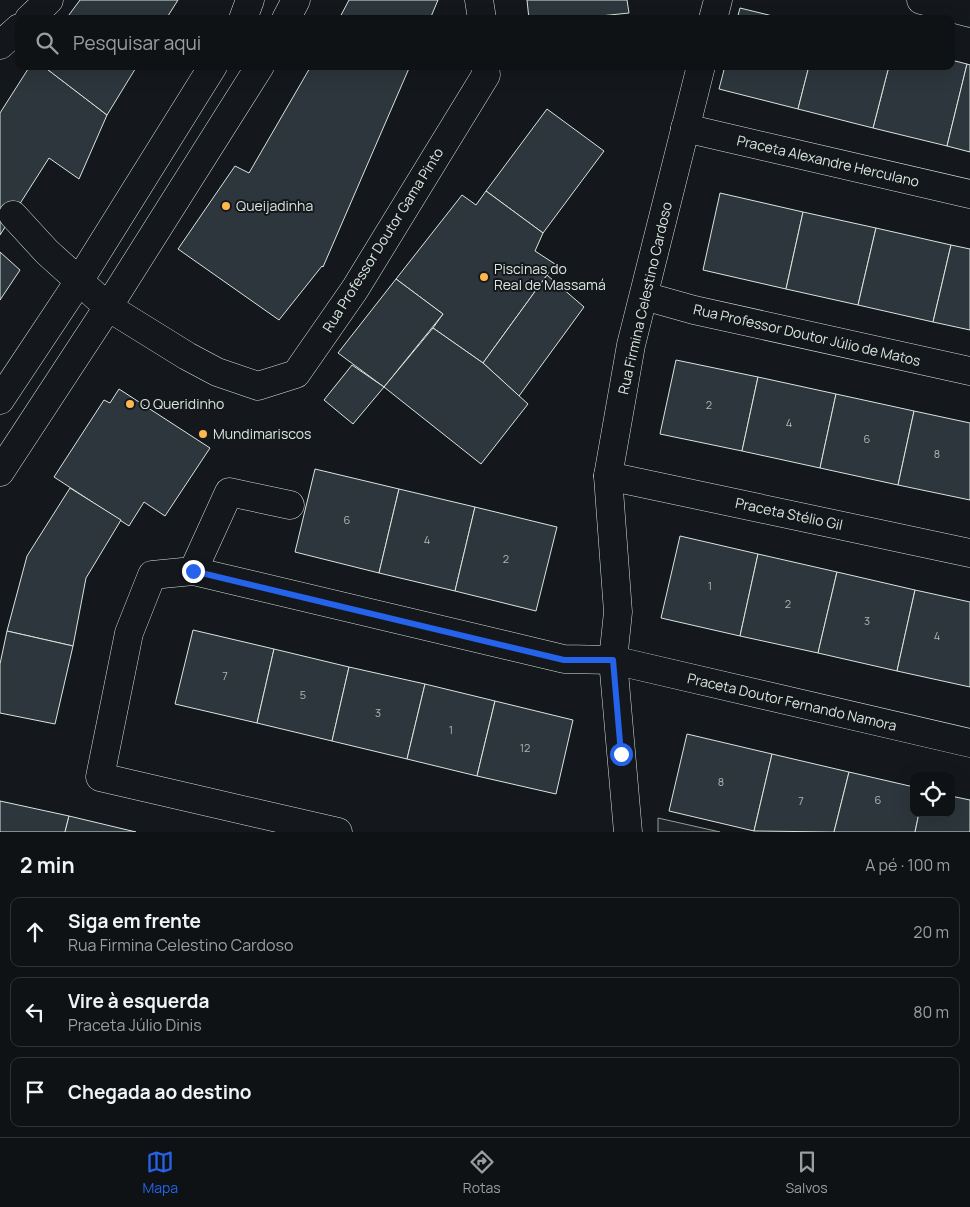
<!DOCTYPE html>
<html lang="pt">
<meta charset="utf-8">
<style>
:root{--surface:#0f1215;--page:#1d2022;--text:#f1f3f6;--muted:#9b9ea0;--line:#2f3234;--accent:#2563eb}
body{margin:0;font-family:Manrope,sans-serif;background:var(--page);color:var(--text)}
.controls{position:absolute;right:15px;bottom:15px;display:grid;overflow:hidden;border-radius:10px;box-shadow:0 5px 20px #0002}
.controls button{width:45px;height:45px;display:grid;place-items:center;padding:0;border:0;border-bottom:1px solid var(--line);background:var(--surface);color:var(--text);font:25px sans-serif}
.stop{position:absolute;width:15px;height:15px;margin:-11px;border:4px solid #2563eb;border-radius:50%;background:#fff}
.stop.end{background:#2563eb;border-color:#fff;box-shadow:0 1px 5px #0008}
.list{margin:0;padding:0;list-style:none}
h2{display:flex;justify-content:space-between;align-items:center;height:65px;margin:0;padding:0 20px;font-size:21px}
h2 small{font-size:16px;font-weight:400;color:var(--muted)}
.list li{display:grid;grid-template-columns:32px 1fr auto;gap:15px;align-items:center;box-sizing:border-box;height:70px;margin:0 10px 10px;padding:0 10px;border:1px solid var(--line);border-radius:10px}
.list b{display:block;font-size:19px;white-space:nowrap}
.list p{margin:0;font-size:16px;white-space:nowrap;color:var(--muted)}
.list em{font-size:16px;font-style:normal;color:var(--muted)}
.icon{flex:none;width:28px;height:28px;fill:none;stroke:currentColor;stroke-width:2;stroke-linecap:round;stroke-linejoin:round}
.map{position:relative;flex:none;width:970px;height:832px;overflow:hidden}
.search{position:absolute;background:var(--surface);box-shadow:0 5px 20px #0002;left:15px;right:15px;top:15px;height:55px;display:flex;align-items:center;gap:12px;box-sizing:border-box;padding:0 18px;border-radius:10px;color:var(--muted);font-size:19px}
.sheet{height:305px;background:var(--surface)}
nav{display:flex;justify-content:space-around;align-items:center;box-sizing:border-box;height:70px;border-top:1px solid var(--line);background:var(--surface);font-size:14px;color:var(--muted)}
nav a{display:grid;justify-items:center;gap:2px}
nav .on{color:var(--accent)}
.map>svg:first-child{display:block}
.green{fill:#202428;stroke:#939e99}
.building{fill:#2c363c;stroke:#d8e6dc}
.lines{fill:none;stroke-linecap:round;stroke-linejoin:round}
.street-casing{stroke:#d8e6dc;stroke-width:29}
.secondary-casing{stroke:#d8e6dc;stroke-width:29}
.street{stroke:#14181c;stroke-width:28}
.secondary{stroke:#14181c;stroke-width:28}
.route{stroke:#2563eb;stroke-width:6}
.poi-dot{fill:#ffb74d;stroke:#14181c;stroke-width:2}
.labels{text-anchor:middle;stroke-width:4;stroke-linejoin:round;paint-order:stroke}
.number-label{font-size:11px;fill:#adbab4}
.street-label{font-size:14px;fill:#d8e6dc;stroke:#14181c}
.poi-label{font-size:14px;fill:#d8e6dc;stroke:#14181c;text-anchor:start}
</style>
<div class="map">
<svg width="970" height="832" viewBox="0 0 970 832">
<rect width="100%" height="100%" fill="#14181c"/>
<polygon class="green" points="658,818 720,832 658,832"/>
<g class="building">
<polygon points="80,0 178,0 166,19 66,19"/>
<polygon points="349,0 438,0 430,19 339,19"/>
<polygon points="527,0 627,0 629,13 600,16 600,19 529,19"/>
<polygon points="740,8 785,19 737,19"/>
<polygon points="951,60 967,64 947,146 873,128 889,66 951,66"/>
<polygon points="967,64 970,65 970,152 947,146"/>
<polygon points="30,66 43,66 107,115 79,179 49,158 0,235 0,113"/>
<polygon points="43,66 137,66 107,115"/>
<polygon points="311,66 410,66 323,267 322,266 279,320 178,249 235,166 249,173"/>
<polygon points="725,66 809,66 798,109 719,89"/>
<polygon points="809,66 889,66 873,128 798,109"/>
<polygon points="547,109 604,151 543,233 486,191"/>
<polygon points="486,191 543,233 535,251 555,264 483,363 433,328 443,314 396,279 462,195 476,205"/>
<polygon points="720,193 803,212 786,289 703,270"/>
<polygon points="803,212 876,228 858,305 786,289"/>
<polygon points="876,228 951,245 933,322 858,305"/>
<polygon points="951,245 970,249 970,330 933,322"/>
<polygon points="0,252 20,270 0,300"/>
<polygon points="547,275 584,307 519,396 483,363"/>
<polygon points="396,279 443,314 384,387 338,353"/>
<polygon points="433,328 483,363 528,404 481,464 384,387"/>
<polygon points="676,360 758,377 742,451 660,434"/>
<polygon points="352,365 384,387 353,424 324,400"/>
<polygon points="758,377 836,394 820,468 742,451"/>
<polygon points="119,389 210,448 165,516 144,502 129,526 54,477 104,400 110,403"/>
<polygon points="836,394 914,411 898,485 820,468"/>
<polygon points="914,411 970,423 970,500 898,485"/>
<polygon points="315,469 399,489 379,573 295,552"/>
<polygon points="70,488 121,520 86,578 73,646 7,631 27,556"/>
<polygon points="399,489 475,507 455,591 379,573"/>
<polygon points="475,507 557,527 536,611 455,591"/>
<polygon points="680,536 758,554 740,636 661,618"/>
<polygon points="758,554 837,572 818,653 740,636"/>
<polygon points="837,572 915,590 897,671 818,653"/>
<polygon points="915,590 970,602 970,687 897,671"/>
<polygon points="193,630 274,649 257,723 175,704"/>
<polygon points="7,631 73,646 55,724 0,713 0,664"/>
<polygon points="274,649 349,667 332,741 257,723"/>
<polygon points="349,667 425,684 407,759 332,741"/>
<polygon points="425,684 495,701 477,776 407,759"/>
<polygon points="495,701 573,720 556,794 477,776"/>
<polygon points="687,734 772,754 754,831 669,811"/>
<polygon points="772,754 849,772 834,832 754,831"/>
<polygon points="849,772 914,787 914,813 919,813 915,832 834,832"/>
<polygon points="951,796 970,800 970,832 915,832 919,813 951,813"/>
<polygon points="0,801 69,816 65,832 0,832"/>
<polygon points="69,816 136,832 65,832"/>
</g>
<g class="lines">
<defs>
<g id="street">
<polyline points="479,0 482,19"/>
<polyline points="921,0 970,13"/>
<polyline points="29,19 49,0"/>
<polyline points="713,19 718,0"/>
<polyline points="0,45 19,28"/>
<polyline points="685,128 970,194"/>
<polyline points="13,215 47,252 108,307 187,356 217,372 258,386 296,374 355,289 486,75 485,66"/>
<polyline points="644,296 694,310 970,371"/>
<polyline points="608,476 970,553"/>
<polyline points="290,505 229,492 193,571 152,575 129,633 100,777 338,832"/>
<polyline points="193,571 564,659 613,660 970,743"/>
<polyline points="628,832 613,660 618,612 608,476 631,345 701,66"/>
</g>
<g id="secondary">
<polyline points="243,19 250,0"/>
<polyline points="286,19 296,0"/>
<polyline points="0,400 79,281 213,66"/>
<polyline points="0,472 108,307 260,66"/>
</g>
</defs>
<use href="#street" class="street-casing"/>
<use href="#secondary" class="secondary-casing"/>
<use href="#street" class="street"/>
<use href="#secondary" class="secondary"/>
</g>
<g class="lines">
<polyline class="route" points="193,571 564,660 613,660 621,754"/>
</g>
<g class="poi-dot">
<circle cx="226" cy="206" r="5"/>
<circle cx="484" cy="277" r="5"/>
<circle cx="130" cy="404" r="5"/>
<circle cx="203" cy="434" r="5"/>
</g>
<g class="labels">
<g class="number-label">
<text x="709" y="409">2</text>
<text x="789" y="427">4</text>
<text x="867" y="443">6</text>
<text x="937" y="458">8</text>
<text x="347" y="524">6</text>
<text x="427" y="544">4</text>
<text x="506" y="563">2</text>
<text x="710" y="590">1</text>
<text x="788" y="608">2</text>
<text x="867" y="625">3</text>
<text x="937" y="640">4</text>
<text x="225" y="680">7</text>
<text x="303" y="699">5</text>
<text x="378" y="717">3</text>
<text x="451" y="734">1</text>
<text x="525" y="752">12</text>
<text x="721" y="786">8</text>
<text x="878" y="804">6</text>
<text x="801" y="805">7</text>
</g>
<g class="street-label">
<text transform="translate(828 161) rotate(13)" y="5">Praceta Alexandre Herculano</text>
<text transform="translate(383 240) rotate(-58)" y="5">Rua Professor Doutor Gama Pinto</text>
<text transform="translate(645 298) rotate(-77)" y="5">Rua Firmina Celestino Cardoso</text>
<text transform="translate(807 335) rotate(13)" y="5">Rua Professor Doutor Júlio de Matos</text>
<text transform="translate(789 514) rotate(12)" y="5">Praceta Stélio Gil</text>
<text transform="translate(792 702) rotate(13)" y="5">Praceta Doutor Fernando Namora</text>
</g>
<g class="poi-label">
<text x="236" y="211">Queijadinha</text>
<text x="494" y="274">Piscinas do<tspan x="494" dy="16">Real de Massamá</tspan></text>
<text x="140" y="409">O Queridinho</text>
<text x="213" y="439">Mundimariscos</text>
</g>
</g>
</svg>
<div class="controls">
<button><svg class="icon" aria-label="locate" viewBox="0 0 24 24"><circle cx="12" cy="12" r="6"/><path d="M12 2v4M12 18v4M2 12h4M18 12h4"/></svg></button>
</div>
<div class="stop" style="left:621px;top:754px"></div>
<div class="stop end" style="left:193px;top:571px"></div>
<div class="search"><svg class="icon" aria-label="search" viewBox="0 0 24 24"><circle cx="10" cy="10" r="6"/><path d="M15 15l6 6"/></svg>Pesquisar aqui</div>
</div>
<section class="sheet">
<h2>2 min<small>A pé · 100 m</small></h2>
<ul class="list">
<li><svg class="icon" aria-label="ahead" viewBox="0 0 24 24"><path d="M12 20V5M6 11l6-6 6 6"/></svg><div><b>Siga em frente</b><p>Rua Firmina Celestino Cardoso</p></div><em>20 m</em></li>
<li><svg class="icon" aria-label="left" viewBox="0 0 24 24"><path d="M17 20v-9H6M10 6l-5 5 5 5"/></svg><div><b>Vire à esquerda</b><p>Praceta Júlio Dinis</p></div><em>80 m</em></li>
<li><svg class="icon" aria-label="arrive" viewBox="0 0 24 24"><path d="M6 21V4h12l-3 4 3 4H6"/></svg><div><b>Chegada ao destino</b></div></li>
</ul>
</section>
<nav>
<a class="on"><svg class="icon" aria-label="map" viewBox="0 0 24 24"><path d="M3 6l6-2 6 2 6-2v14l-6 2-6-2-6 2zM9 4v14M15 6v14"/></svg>Mapa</a>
<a><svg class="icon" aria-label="directions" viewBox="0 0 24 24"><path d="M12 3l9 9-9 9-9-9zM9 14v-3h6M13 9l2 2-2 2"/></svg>Rotas</a>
<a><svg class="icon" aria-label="saved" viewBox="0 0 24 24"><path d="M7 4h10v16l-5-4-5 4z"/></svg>Salvos</a>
</nav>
